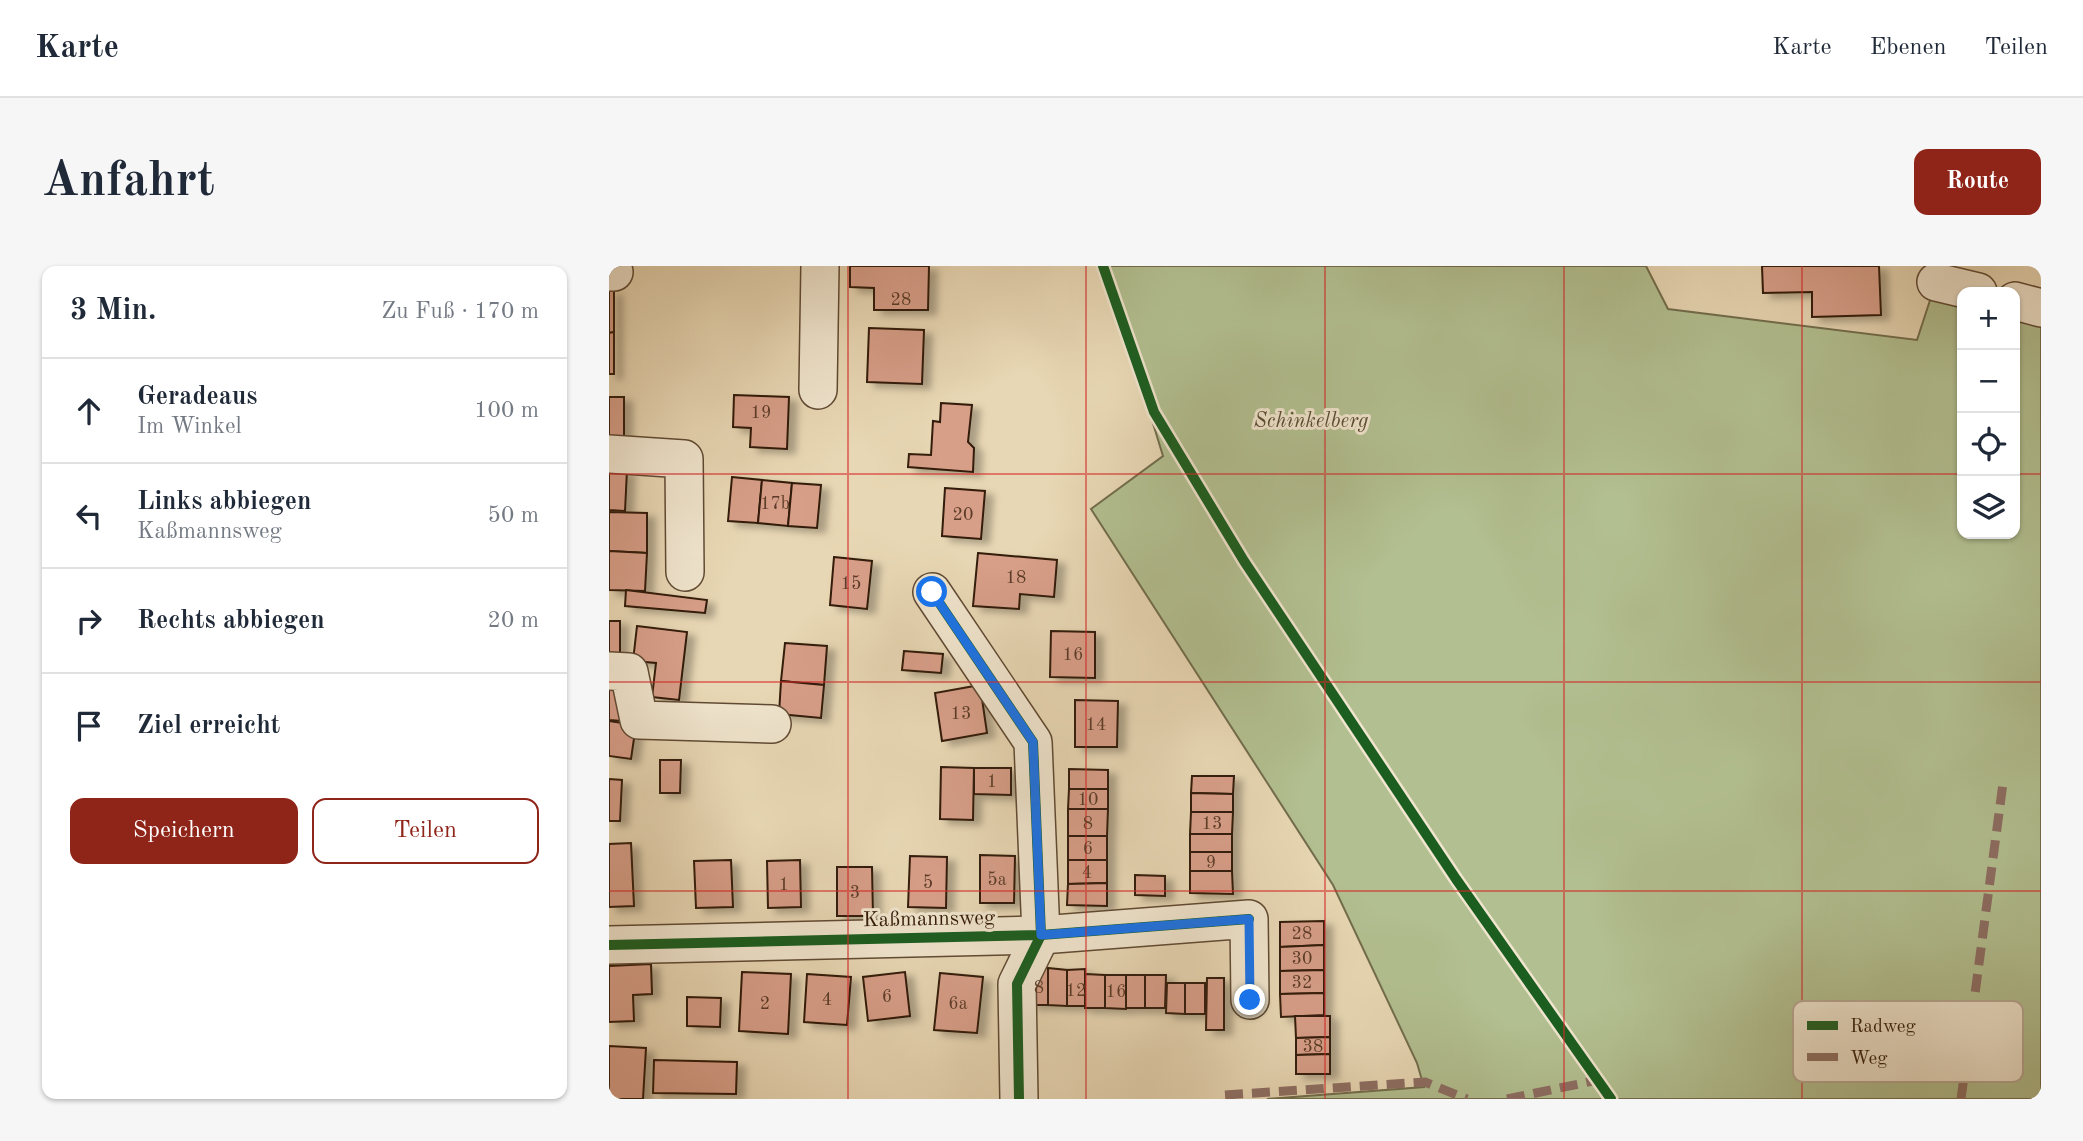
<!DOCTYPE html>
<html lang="de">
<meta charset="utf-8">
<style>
:root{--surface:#fff;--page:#f6f6f7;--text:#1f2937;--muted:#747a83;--line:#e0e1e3;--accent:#8f2418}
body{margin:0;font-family:"Old Standard TT",serif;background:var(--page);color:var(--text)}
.controls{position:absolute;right:21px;top:21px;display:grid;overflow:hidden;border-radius:14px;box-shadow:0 2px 5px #0004}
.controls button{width:63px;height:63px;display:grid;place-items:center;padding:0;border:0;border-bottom:2px solid var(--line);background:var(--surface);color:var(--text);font:35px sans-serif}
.stop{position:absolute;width:21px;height:21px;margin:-16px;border:5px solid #1a73e8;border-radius:50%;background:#fff}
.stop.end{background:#1a73e8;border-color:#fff;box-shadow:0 2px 7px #0008}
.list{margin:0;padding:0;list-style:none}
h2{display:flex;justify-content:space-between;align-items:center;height:91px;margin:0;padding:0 28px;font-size:30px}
h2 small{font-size:23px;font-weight:400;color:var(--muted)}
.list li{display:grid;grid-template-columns:46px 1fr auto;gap:21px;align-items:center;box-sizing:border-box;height:105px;padding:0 28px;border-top:2px solid var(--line)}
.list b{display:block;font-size:26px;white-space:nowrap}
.list p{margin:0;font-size:23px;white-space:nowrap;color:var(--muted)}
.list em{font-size:23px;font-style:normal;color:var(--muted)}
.actions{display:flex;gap:14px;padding:21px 28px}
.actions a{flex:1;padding:16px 0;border:2px solid var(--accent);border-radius:14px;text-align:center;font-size:24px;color:var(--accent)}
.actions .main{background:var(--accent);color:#fff}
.icon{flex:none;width:38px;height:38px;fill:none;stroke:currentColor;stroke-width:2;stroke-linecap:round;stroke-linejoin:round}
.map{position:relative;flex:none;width:1432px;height:833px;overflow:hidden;border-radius:14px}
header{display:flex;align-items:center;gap:42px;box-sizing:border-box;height:98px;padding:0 35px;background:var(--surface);border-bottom:2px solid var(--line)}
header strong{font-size:33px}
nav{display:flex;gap:38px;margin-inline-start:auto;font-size:24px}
.intro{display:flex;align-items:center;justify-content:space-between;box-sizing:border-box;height:168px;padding:0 42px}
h1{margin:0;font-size:49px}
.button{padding:18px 32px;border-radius:14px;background:var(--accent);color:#fff;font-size:24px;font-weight:700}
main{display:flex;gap:42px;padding:0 42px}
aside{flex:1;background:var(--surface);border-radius:14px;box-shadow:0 2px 5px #0004}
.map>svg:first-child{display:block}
.green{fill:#b2bf90;stroke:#726d4c;stroke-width:2}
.building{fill:#d79e88;stroke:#331b08;stroke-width:2;filter:url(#shadow)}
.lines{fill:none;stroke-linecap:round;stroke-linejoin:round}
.minor-casing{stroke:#604a33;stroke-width:40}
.minor{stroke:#f0e5ce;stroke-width:37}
.quiet{stroke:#8d6e63;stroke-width:9;stroke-dasharray:18 9;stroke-linecap:butt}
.cycleway-casing{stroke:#f0e5ce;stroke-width:15}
.cycleway{stroke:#1b5e20;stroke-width:10}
.route{stroke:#1a73e8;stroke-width:9}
.grid{fill:none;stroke:#d62828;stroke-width:2;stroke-opacity:0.55}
.labels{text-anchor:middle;stroke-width:6;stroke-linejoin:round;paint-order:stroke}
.number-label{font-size:18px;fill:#5c3c28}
.park-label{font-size:21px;font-style:italic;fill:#594c31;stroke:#f0e5ce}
.street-label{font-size:21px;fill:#331b08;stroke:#f0e5ce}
.key{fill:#f0e5ce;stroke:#b7a893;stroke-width:2}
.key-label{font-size:19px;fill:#331b08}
</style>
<header>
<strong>Karte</strong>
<nav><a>Karte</a><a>Ebenen</a><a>Teilen</a></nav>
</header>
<div class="intro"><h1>Anfahrt</h1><a class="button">Route</a></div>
<main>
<aside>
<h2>3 Min.<small>Zu Fuß · 170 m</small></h2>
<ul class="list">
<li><svg class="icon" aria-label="ahead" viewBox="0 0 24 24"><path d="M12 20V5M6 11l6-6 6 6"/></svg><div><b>Geradeaus</b><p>Im Winkel</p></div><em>100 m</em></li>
<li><svg class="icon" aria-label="left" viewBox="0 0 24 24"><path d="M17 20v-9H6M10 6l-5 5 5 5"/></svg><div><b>Links abbiegen</b><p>Kaßmannsweg</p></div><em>50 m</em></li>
<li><svg class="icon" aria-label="right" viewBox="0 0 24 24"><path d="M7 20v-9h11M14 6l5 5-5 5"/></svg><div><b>Rechts abbiegen</b></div><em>20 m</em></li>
<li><svg class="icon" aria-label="arrive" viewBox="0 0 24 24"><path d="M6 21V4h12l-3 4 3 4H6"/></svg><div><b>Ziel erreicht</b></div></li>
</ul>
<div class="actions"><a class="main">Speichern</a><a>Teilen</a></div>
</aside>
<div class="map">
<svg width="1432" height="833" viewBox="0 0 1432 833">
<defs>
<filter id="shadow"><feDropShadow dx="8" dy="4.5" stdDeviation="3.5" flood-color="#0004"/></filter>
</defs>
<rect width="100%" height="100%" fill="#e8d7b4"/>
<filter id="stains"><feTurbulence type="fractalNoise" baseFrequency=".00286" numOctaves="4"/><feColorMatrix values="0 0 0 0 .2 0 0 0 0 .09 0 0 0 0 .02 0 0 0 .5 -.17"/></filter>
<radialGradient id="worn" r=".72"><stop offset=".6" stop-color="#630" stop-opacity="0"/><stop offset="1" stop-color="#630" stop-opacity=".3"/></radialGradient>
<polygon class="green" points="496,0 1037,0 1059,43 1308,74 1327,16 1353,26 1353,268 1406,268 1406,35 1432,42 1432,833 658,833 815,821 808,797 724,619 482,243 554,190"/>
<g class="building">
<polygon points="241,0 320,0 319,44 265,44 265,22 241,21"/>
<polygon points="1153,0 1270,0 1272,49 1203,51 1203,26 1154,27"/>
<polygon points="0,25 5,25 5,66 0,67"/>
<polygon points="260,62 315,64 313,118 258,116"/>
<polygon points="5,66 5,108 0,108 0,67"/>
<polygon points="125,129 180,131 178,183 141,181 142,162 124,161"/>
<polygon points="0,131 15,131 15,172 0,171"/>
<polygon points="332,137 363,139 359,176 365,182 364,206 299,201 300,188 322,189 324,155 331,156"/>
<polygon points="0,203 18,204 16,245 0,244"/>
<polygon points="123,211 153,214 149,257 119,255"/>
<polygon points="153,214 183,217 179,260 149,257"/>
<polygon points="183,217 212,219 208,262 179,260"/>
<polygon points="336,222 376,225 372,273 333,270"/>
<polygon points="0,246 38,247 38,287 0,285"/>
<polygon points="0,285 38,287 36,325 0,324"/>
<polygon points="369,287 448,294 445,331 411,328 410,343 364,340"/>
<polygon points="225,291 263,295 258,343 221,339"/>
<polygon points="17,324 98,334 96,347 16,340"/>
<rect x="0" y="355" width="11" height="42"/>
<polygon points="28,360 78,366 70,434 43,431 47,397 24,395"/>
<polygon points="442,365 486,366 486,412 441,411"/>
<polygon points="176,377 218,380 215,419 172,415"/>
<polygon points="295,385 334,388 332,407 293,404"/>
<polygon points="0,413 18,415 13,455 0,454"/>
<polygon points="172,415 215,419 212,452 170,448"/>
<polygon points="371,419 378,467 333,475 326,427"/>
<polygon points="466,434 509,435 508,481 466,481"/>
<polygon points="0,455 27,459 22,493 0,490"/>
<polygon points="51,494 72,494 71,527 51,527"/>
<polygon points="332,501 365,502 364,554 331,553"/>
<polygon points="365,502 402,502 402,529 365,528"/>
<polygon points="460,503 499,504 499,523 460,523"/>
<polygon points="583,510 625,510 624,528 582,527"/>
<polygon points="0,513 13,514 11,555 0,555"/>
<polygon points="460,523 499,523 499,543 459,543"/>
<polygon points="582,527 624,528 624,546 582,546"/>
<polygon points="459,543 499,543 498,570 459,570"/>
<polygon points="582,546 624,546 623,568 581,568"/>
<rect x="581" y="568" width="42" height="18"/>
<rect x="459" y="570" width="39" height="24"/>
<polygon points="22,577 25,640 0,641 0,578"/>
<rect x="581" y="586" width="42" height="19"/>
<polygon points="371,589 406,590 405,637 371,637"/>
<polygon points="301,590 338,591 337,642 299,641"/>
<polygon points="122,594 124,641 87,642 85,595"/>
<polygon points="191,594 192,641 159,642 158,595"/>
<polygon points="459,594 498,594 498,617 459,618"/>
<polygon points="228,601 263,601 264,650 228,650"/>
<polygon points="581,605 623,605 624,628 581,627"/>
<polygon points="526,609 556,610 556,630 526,629"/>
<polygon points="498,617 498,640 458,639 459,618"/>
<polygon points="715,655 715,679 671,681 671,656"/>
<polygon points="715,679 715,704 671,705 671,681"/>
<polygon points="42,698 43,728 24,729 25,755 0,756 0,700"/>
<polygon points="421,702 439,702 439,739 420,739"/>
<polygon points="439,702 458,704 458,740 439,739"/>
<polygon points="476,703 476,740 458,740 458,704"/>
<polygon points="715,704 715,727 671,728 671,705"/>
<polygon points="133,706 182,708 179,768 130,765"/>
<polygon points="296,706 301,750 259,755 254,711"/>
<polygon points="331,707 374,711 368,767 325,764"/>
<polygon points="198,708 242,711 238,759 195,756"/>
<polygon points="476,708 496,709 496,742 476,742"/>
<polygon points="496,709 517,709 517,743 496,742"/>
<rect x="517" y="709" width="19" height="33"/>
<polygon points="536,709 557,709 556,742 536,742"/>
<polygon points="598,712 615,712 615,764 597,764"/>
<polygon points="558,717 576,717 576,748 557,747"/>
<rect x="576" y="717" width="20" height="31"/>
<polygon points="715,727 715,749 672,751 671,728"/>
<polygon points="78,731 112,732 111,761 78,760"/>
<polygon points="686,750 721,750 721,771 687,772"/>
<polygon points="721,771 721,788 687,789 687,772"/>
<polygon points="0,780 37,782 34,833 0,833"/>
<polygon points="721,788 721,808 687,808 687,789"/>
<polygon points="45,794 128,796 127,828 44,827"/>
</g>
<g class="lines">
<defs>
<g id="minor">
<polyline points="0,6 5,6"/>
<polyline points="1327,16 1369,26"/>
<polyline points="1406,35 1432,42"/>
<polyline points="209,124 211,0"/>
<polyline points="0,188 75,193 76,306"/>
<polyline points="323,326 424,476 432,669 408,718 410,833"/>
<polyline points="0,405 20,406 30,454 163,458"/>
<polyline points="0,679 432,669 640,653 641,734"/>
</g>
</defs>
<use href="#minor" class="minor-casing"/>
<use href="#minor" class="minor"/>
<g class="quiet">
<polyline points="616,829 816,816 858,833"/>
<polyline points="898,833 989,814"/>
<polyline points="1352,833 1394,517"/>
</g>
<defs>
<g id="cycleway">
<polyline points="494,0 545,146 635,295 847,613 1002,833"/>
<polyline points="323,326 424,476 432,669 408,718 410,833"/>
<polyline points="0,679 432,669 640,653"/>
</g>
</defs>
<use href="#cycleway" class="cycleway-casing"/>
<use href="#cycleway" class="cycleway"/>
</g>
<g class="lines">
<polyline class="route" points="323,326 424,476 432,669 640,653 641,734"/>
</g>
<path class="grid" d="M239,0V833M477,0V833M716,0V833M955,0V833M1193,0V833M0,208H1353M1406,208H1432M0,416H1432M0,625H1432"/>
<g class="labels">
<g class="number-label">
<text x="292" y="39">28</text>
<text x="152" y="152">19</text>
<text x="166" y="243">17b</text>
<text x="354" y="254">20</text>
<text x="407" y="317">18</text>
<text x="242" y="323">15</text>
<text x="464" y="394">16</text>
<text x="352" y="453">13</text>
<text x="487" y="464">14</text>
<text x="383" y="521">1</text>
<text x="479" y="539">10</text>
<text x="479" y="563">8</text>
<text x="603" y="563">13</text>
<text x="479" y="588">6</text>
<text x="602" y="602">9</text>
<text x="478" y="612">4</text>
<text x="388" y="619">5a</text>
<text x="319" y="622">5</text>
<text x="175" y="624">1</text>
<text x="246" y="632">3</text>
<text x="693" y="673">28</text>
<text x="693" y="698">30</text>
<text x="693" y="722">32</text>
<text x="430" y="727">8</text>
<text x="467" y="730">12</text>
<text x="507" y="731">16</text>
<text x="278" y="736">6</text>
<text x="218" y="739">4</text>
<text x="156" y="743">2</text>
<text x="349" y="743">6a</text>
<text x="704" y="786">38</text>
</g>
<g class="park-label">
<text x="702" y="161">Schinkelberg</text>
</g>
<g class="street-label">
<text transform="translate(320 652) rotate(-1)" y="7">Kaßmannsweg</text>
</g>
</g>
<rect x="1184" y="735" width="230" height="81" rx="10" class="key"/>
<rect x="1198" y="755" width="31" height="9" fill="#1b5e20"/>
<rect x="1198" y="787" width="31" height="8" fill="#8d6e63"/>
<g class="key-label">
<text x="1241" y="766">Radweg</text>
<text x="1241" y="798">Weg</text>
</g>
<rect width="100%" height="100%" filter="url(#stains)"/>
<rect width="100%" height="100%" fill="url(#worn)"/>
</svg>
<div class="controls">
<button>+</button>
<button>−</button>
<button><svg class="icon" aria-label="locate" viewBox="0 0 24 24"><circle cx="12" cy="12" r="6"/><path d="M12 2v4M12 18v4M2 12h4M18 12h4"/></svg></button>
<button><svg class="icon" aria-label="layers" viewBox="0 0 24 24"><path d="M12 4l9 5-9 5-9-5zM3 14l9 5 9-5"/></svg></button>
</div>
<div class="stop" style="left:323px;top:326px"></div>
<div class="stop end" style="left:641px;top:734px"></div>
</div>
</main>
